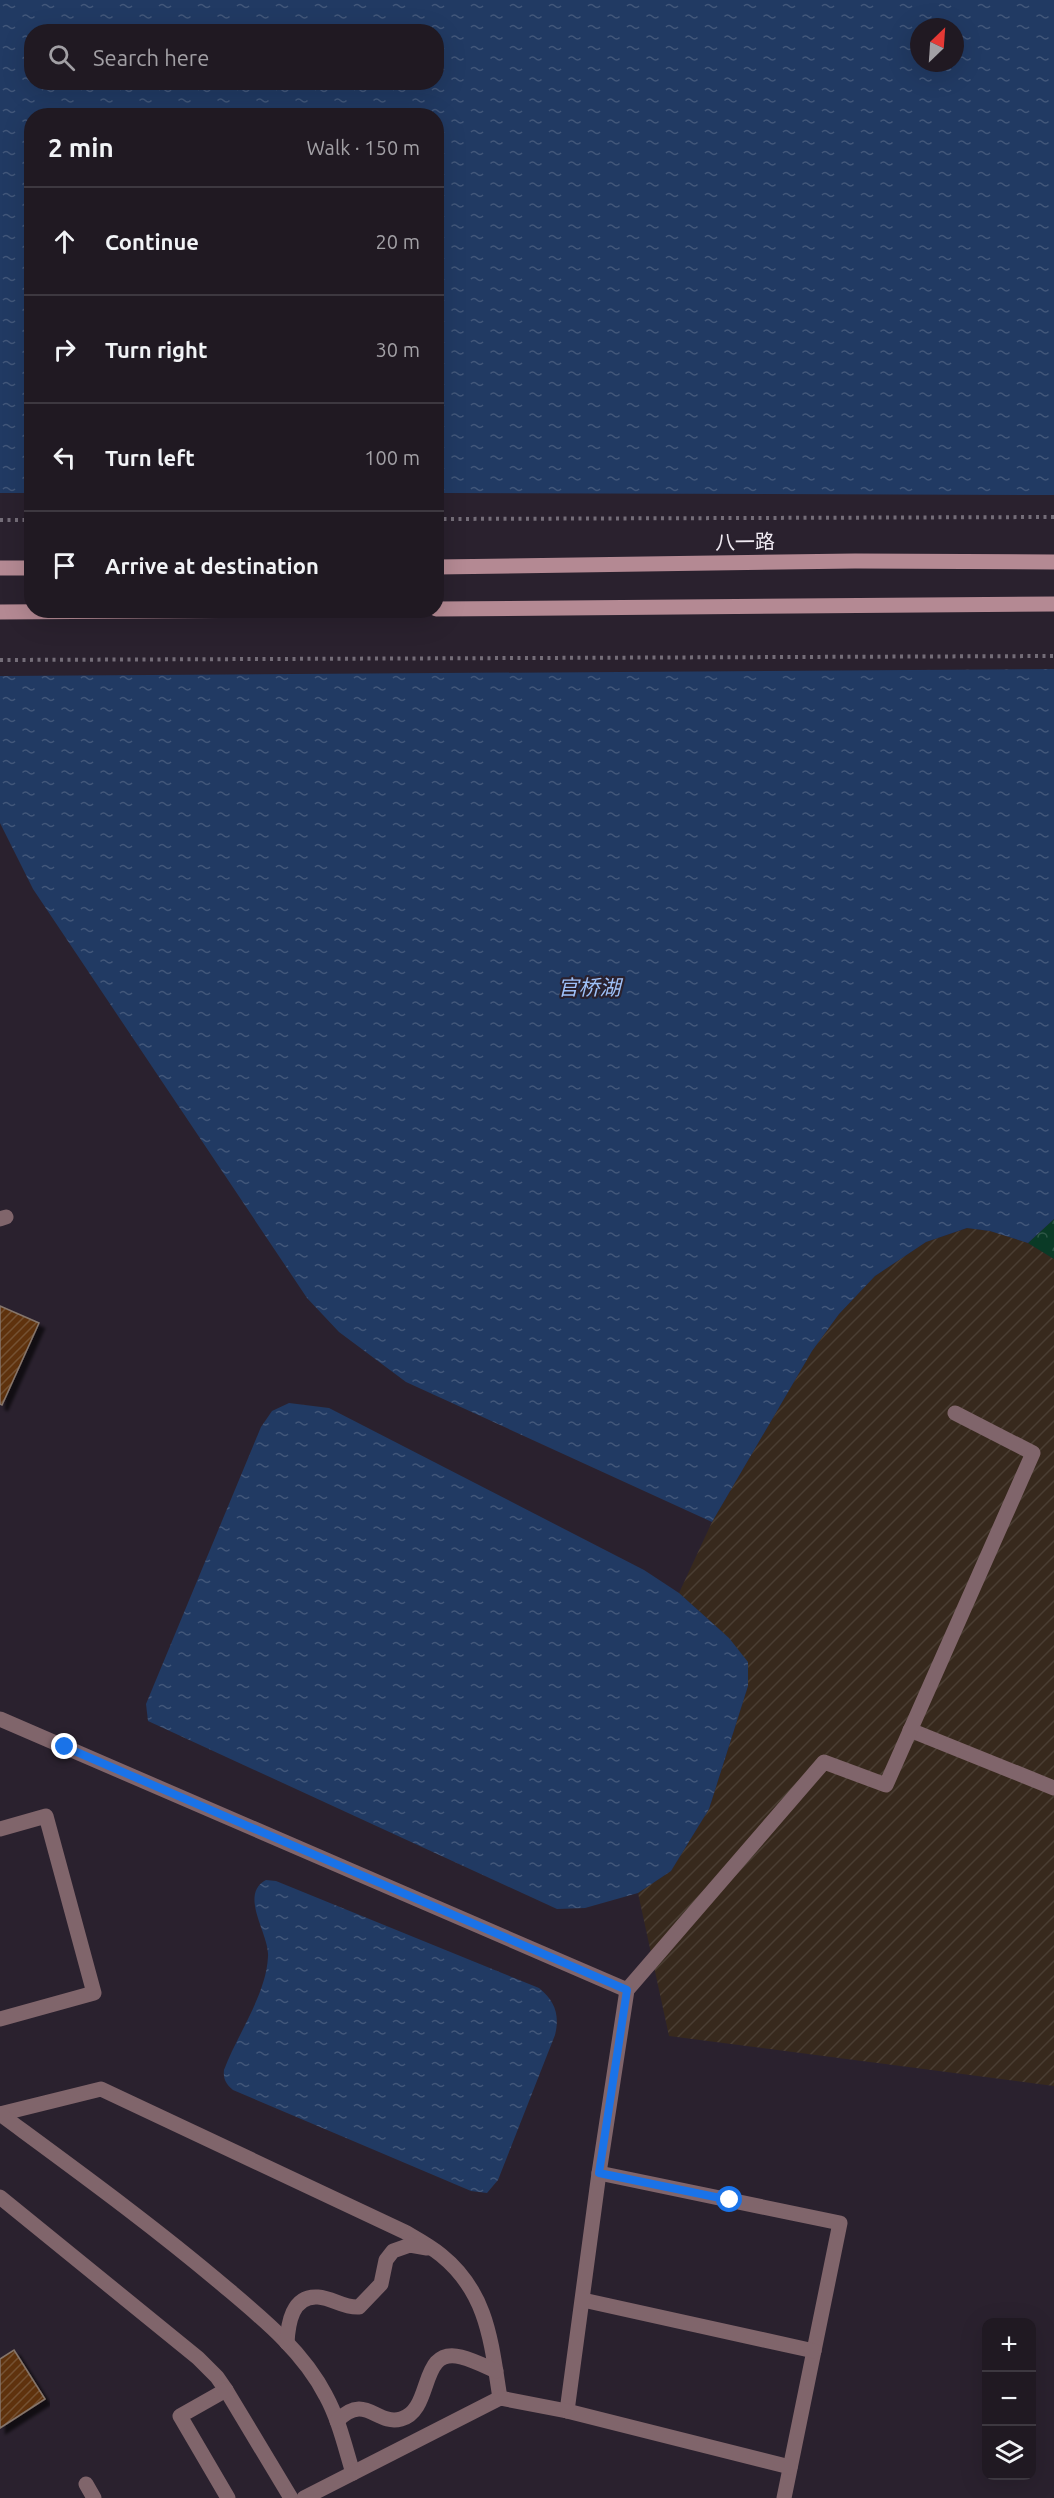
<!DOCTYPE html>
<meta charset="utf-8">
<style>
:root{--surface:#201922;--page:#28222a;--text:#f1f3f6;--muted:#a2a0a5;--line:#3d3840}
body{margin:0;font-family:Ubuntu,"Noto Sans SC",sans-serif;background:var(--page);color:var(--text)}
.controls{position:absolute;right:18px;bottom:18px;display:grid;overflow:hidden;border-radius:12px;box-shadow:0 6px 24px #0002}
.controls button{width:54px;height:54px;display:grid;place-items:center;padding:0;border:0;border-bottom:2px solid var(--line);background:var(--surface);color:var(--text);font:30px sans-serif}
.compass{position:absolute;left:910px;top:18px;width:54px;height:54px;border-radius:50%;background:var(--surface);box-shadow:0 6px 24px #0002;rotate:25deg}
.stop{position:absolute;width:18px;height:18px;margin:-14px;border:4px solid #1a73e8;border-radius:50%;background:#fff}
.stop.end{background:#1a73e8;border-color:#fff;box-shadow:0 2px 6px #0008}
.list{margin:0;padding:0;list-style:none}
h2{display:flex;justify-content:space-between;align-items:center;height:78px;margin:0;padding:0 24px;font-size:26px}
h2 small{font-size:20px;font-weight:400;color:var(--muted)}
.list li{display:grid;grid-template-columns:39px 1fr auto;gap:18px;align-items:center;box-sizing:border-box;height:108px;padding:0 24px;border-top:2px solid var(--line)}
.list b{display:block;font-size:22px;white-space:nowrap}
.list em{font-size:20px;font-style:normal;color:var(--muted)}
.icon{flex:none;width:33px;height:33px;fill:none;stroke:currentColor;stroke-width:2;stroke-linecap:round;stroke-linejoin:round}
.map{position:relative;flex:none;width:1054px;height:2498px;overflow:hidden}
.search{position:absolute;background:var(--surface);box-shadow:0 6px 24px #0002;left:24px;top:24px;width:420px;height:66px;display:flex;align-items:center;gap:15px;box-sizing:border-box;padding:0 21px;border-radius:24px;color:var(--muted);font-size:22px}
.panel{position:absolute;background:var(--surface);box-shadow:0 6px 24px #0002;left:24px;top:108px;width:420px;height:510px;border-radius:24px}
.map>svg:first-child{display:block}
.industrial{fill:url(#industrial-furrows)}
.forest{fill:url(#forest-crowns)}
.water{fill:url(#water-ripples);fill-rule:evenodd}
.pier{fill:#2a212e}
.building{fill:url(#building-hatch);stroke:#85756b;stroke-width:1.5;filter:url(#shadow)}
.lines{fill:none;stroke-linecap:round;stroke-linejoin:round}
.path{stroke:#746d78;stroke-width:4;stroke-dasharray:3 4.5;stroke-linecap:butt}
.service{stroke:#80656b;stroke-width:15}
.secondary{stroke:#b48993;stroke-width:15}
.route{stroke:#1a73e8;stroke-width:8}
.labels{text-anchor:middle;stroke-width:4.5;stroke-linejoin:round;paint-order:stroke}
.street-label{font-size:20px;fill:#f0ebf3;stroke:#2a212e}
.water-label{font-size:21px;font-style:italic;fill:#9fc1f8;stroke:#2a212e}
</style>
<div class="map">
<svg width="1054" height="2498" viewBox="0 0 1054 2498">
<defs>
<pattern id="industrial-furrows" width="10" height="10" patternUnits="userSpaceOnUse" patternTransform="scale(1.5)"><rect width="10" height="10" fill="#37291d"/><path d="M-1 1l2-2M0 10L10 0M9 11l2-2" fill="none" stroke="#4a3e33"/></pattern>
<pattern id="forest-crowns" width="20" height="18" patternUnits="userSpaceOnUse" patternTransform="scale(1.5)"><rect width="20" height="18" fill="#0a3a26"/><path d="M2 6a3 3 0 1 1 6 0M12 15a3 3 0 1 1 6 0" fill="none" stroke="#2e5746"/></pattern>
<pattern id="water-ripples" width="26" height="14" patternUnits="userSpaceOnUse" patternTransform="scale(1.5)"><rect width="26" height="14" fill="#213a63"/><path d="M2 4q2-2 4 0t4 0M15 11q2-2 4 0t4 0" fill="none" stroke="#42577a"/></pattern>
<pattern id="building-hatch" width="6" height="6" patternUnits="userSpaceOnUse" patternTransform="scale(1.5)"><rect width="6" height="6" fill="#5e330e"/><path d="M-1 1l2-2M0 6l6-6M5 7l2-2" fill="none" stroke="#755132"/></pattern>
<filter id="shadow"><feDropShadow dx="5.5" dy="5.5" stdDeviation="1.5" flood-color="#0009"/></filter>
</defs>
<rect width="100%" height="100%" fill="#2a212e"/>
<polygon class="industrial" points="968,1228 990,1231 1028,1243 1054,1259 1054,2086 669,2036 638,1893 671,1871 709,1809 748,1686 729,1638 679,1593 712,1522 812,1351 839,1314 875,1276 926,1242"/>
<polygon class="forest" points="1054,1219 1054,1259 1028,1243"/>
<g class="water">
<path d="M0,0H1054V1219L1028,1243L990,1231L967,1228L926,1242L875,1276L839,1314L812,1351L712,1522L406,1382L339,1332L307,1298L33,889L0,823ZM919,27H955V63H919ZM32,32H436V82H32ZM32,116H436V610H32Z"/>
<polygon points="289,1403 329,1408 644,1570 679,1593 729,1638 748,1662 748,1686 709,1809 671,1871 638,1893 585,1908 557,1909 148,1721 146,1704 261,1427 272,1411"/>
<path d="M266,1880L276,1881L539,1988C555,2001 560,2015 555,2035L498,2180L487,2193L471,2191L233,2090C226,2084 223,2079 224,2070C237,2035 266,1995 268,1957C270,1934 238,1895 266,1880Z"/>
</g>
<polygon class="pier" points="0,493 31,493 32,610 436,610 437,493 1054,495 1054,669 0,676"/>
<g class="building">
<polygon points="0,1306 39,1323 2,1405 0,1404"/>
<polygon points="14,2350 45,2399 0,2428 0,2359"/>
</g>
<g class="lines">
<g class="path">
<polyline points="436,519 1054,517"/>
<polyline points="0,520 32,520"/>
<polyline points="0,660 1054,656"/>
</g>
<g class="service">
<polyline points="0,1219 6,1217"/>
<polyline points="0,1719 627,1990"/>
<polyline points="910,1730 1054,1788"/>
<polyline points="0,1829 46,1816 94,1993 0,2019"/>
<path d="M0,2114L101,2089L405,2232C417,2239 430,2246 441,2255C488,2293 491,2342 500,2398"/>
<path d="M0,2114C76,2170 152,2225 224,2286C262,2318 303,2351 326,2396C339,2420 345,2447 353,2473"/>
<polyline points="599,2173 840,2223 784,2498"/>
<polyline points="0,2197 198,2358 217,2377 226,2390 291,2498"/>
<polyline points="583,2300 814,2351"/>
<path d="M287,2343C288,2324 292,2295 318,2297C333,2298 343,2308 359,2307L381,2284L386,2260L393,2251L410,2245L427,2248"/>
<polyline points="226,2390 180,2416 228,2498"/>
<polyline points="567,2411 599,2173 627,1990 824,1762 886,1785 1033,1453 955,1413"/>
<path d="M337,2421C366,2392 376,2426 401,2419C434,2410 418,2346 461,2357C473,2360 485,2366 496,2371"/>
<polyline points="86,2484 94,2498"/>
<polyline points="304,2498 500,2398 567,2411 790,2467"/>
</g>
<g class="secondary">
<polyline points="436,567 855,561 1054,562"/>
<polyline points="0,568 32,568"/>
<polyline points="436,609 1054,604"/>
<polyline points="0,612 313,610"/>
</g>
</g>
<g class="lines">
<polyline class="route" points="65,1747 627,1990 599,2173 730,2200"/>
</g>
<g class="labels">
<g class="street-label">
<text transform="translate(745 542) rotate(-1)" y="7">八一路</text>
</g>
<g class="water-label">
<text x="589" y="995">官桥湖</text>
</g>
</g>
</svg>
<div class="controls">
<button>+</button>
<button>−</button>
<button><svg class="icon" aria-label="layers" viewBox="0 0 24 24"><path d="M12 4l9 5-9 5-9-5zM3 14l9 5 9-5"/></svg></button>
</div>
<svg class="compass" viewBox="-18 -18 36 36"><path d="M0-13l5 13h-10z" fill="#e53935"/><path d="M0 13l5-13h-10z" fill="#a2a0a5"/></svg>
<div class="stop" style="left:730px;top:2200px"></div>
<div class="stop end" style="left:65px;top:1747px"></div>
<div class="search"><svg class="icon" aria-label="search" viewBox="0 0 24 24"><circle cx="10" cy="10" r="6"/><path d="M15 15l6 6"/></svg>Search here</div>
<section class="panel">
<h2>2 min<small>Walk · 150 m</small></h2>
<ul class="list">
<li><svg class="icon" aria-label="ahead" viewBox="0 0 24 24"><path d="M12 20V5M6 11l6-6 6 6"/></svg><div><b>Continue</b></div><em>20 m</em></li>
<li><svg class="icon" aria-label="right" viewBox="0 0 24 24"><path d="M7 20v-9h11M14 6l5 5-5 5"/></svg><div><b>Turn right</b></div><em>30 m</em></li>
<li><svg class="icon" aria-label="left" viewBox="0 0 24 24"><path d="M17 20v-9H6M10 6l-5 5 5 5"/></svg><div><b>Turn left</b></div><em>100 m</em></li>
<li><svg class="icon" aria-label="arrive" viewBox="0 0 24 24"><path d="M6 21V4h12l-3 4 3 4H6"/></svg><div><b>Arrive at destination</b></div></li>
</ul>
</section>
</div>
